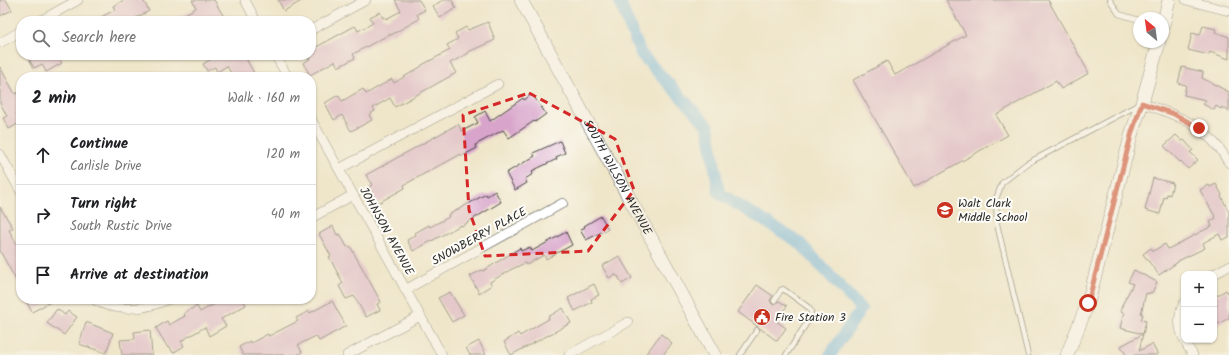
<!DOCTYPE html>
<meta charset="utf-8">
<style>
:root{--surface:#fff;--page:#f6f6f6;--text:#202124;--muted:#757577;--line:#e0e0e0}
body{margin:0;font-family:Kalam,sans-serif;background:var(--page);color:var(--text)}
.controls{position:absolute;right:12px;bottom:12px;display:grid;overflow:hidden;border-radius:8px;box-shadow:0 1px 3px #0004}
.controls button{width:36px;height:36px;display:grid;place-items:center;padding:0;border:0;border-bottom:1px solid var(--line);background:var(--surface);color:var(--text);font:20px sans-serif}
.compass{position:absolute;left:1133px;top:12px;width:36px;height:36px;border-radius:50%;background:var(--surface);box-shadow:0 1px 3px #0004;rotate:331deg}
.stop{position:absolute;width:12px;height:12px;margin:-9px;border:3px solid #c8321e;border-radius:50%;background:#fff}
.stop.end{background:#c8321e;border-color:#fff;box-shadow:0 1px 4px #0008}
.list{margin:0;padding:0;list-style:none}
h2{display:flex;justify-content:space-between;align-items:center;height:52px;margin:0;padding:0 16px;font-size:17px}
h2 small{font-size:13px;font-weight:400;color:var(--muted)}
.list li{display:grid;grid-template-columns:26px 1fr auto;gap:12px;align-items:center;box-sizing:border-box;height:60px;padding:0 16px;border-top:1px solid var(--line)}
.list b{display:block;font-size:15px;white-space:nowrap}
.list p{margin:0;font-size:13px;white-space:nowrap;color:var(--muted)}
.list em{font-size:13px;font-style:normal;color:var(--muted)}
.icon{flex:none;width:22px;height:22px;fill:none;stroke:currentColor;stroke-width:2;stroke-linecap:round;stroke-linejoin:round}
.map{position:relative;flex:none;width:1229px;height:355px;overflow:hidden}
.search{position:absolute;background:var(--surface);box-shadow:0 1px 3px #0004;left:16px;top:16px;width:300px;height:44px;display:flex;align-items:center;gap:10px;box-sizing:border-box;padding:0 14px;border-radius:16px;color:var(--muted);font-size:15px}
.panel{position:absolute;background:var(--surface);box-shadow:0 1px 3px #0004;left:16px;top:72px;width:300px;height:232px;border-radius:16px}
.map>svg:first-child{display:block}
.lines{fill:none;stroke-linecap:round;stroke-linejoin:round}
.canal{stroke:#6eb6e6;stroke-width:12}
.building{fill:#d8a4cb}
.lane-casing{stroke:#484743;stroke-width:6}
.street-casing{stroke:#484743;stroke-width:10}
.secondary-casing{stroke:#484743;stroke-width:14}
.lane{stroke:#fff;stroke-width:4.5}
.street{stroke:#fff;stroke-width:9}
.secondary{stroke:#fff;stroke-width:13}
.route{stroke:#c8321e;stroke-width:5}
.marked{fill:none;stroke:#d62828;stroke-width:3;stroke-dasharray:8 5;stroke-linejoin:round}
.labels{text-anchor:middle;stroke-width:4;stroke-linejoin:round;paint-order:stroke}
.street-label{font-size:12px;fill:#2b2b2b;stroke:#fdfcf7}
.poi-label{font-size:12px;fill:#2b2b2b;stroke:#fdfcf7;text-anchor:start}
</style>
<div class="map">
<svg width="1229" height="355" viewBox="0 0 1229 355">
<rect width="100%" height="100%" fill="#fdfcf7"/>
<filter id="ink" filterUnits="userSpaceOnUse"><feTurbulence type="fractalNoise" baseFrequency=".025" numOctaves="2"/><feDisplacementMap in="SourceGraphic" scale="8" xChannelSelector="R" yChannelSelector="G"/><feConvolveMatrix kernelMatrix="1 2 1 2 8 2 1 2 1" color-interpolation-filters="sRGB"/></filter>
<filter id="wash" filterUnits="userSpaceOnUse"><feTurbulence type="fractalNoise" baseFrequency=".012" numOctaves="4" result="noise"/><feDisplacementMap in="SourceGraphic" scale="16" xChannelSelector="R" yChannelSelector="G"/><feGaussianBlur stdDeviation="0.9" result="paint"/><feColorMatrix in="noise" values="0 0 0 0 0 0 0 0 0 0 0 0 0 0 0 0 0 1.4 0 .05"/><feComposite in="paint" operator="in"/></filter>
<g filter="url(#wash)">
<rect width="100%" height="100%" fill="#efe6ca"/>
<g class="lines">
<polyline class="canal" points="619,0 641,54 708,126 719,193 800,243 861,309 830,355"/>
</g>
<g id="blocks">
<g class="building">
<polygon points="0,0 6,0 12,10 0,16"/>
<polygon points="124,0 143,0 149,11 130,21 93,21 115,10 113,6"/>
<polygon points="192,0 214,0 224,17 217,21 172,21 196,8"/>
<polygon points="278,0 303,0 284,11"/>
<polygon points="395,0 419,0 425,10 417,14 419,19 391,35 390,34 353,54 355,58 338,67 335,61 310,75 303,63 310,59 307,55 311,55 311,50 355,26 358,31 373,23 370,17 380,12 383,18 385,17 386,19 401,11"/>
<polygon points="443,0 452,0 456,8 440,18 433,6"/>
<polygon points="946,0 1048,0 1089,73 1061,89 1056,81 996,115 1008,135 914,188 853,80 887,61 895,75 966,35"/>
<polygon points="488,22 495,40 468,52 469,53 450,63 456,73 395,107 390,98 373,108 375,111 369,115 372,120 361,126 351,131 342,115 334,120 325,103 338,95 342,101 363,89 366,94 392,79 394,83 422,66 422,65 450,50 447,45 458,39 455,33 466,27 468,30"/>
<polygon points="1203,26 1216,29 1215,32 1229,37 1229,59 1210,52 1209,55 1188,50 1192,33 1200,35"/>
<polygon points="27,55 57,55 62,63 46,72 42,64 34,68"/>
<polygon points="218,55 244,55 256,77 233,77 227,66 217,72 215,67 207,71 203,64"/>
<polygon points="0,67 15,94 21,91 21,110 16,113 21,122 9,129 3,118 7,116 0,103"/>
<polygon points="1182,67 1203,72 1202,78 1229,92 1229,111 1222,107 1221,109 1216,106 1214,110 1203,104 1206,100 1184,95 1186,85 1178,83"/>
<polygon points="532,94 546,114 535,122 534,121 509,138 503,130 475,145 477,148 462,156 461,154 441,165 440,165 404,185 405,188 378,203 369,187 372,185 366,175 458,124 462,131 478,123 475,117 485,111 490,121 523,98 524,100"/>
<polygon points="1176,135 1182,141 1184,140 1193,150 1190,152 1198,160 1188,169 1181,161 1180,162 1164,146"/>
<polygon points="560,141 565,153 556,157 557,159 532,171 533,174 525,179 527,183 515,190 506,173 535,156 533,153"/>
<polygon points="1153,178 1173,183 1170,195 1167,194 1166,198 1164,197 1160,214 1145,210"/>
<polygon points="1216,184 1222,195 1221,196 1229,212 1229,237 1222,240 1219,234 1203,243 1205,248 1178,261 1178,262 1159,275 1143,254 1151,248 1153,251 1165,244 1168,249 1212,226 1210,222 1216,218 1200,190 1209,185 1210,187"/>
<polygon points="495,191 501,202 470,221 462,226 461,225 413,251 407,240 416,235 415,233 429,225 430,227 449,217 448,215 486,194 487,196"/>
<polygon points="0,207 13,228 9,230 17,245 21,243 21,289 0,251"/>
<polygon points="601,216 608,229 586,240 580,230 585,227 584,226"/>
<polygon points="333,226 337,235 340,234 347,247 350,246 381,302 377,304 380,310 366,317 354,296 346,299 339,286 343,283 329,257 331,256 319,234"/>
<polygon points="566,232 572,245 546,259 544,255 526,265 525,263 510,270 490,282 492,285 479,293 470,276 482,270 483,271 520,248 521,251 530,247 532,251"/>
<polygon points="619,256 632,278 622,284 618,276 616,276 615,274 609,278 602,266"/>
<polygon points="1134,270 1157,282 1152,293 1150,292 1149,294 1146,293 1141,314 1143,314 1141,320 1146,321 1143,334 1120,328 1124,313 1120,312 1123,303 1133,284 1128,282"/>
<polygon points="594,284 599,295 591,299 592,302 575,311 568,298"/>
<polygon points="757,285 773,296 770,300 772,304 775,304 779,301 787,306 776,321 786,328 777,341 738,312"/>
<polygon points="1226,290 1229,295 1229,318 1218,324 1214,317 1214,308 1217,306 1214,301 1214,297"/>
<polygon points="450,292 464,315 452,322 438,298"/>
<polygon points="25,299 56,299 32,312"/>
<polygon points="216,299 242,299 246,305 221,319 226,326 209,336 205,327 181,341 184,346 173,353 170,347 168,348 156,328 167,321 169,325 185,316 184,313 197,306 200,312 218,302"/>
<polygon points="332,301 346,326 319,341 316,336 298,345 302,352 297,355 243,355 239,347 250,341 251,343 268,334 269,336 298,321 296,318 309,311 310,313"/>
<polygon points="563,308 571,323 511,355 504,342 518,333 520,336 540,324 549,319 548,317"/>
<polygon points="57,309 65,315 68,311 77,317 64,335 47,323"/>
<polygon points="86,322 113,333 106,353 79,344"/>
<polygon points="150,330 152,355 122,355 120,340 135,339 134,332"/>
<polygon points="661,334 672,343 663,355 645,355"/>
<polygon points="1143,334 1139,351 1152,344 1158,355 1126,355 1121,346"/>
<polygon points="479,341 486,355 470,355 466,348"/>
</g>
</g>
</g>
<g filter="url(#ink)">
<use href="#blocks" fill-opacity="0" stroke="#484743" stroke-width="1"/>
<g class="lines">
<defs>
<g id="lane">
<polyline points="1110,0 1119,14 1139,20"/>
<polyline points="774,301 781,290 783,289 808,307 811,311 810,318 786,355"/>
<polyline points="740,355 757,330"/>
<polyline points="1028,355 997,224 996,199 1002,183 1026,164 1138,105"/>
</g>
<g id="street">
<polyline points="245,0 256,21"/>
<polyline points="1186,0 1229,11"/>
<polyline points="40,21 78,0"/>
<polyline points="311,30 366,0"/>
<polyline points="0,43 21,31"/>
<polyline points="275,55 288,77"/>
<path d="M1142,103C1180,116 1208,126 1229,163"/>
<polyline points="311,119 442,355"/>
<polyline points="0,154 21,192"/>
<polyline points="339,169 498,84"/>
<polyline points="311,218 353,195"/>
<polyline points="1214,274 1229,266"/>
<polyline points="405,290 563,203"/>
<path d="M93,299C115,313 146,310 169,299"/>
<path d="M1184,303C1174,322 1182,339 1193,355"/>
<polyline points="347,355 420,316"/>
<polyline points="569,355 628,322"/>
</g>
<g id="secondary">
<path id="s1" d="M521,0L715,355"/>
<polyline points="1163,25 1169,0"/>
<polyline points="1067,355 1088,303 1132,132 1142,103 1159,42"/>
</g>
</defs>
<use href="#lane" class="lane-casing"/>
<use href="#street" class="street-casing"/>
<use href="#secondary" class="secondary-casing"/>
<use href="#lane" class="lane"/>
<use href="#street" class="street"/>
<use href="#secondary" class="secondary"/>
</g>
</g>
<g class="lines" filter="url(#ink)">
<polyline class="route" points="1088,303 1132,132 1142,103 1174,114 1199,128"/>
</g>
<path d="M0 0H1229V355H0ZM529,93L615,139L634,190L588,251L485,256L469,210L463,115Z" fill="#efe6ca" fill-opacity=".55" fill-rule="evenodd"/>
<path class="marked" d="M529,93L615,139L634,190L588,251L485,256L469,210L463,115Z"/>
<defs>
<symbol id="school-disc" viewBox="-11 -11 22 22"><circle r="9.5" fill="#c8321e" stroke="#fdfcf7"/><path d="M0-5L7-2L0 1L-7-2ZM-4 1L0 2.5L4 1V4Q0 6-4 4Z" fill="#fff"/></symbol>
<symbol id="civic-disc" viewBox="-11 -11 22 22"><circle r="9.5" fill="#c8321e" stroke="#fdfcf7"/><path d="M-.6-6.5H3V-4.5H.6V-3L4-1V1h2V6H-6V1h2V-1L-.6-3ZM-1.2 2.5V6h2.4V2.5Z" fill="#fff"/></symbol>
</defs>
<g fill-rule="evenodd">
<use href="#school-disc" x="935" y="200" width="20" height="20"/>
<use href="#civic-disc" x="752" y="307" width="20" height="20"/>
</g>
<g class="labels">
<g class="street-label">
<text dy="4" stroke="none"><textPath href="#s1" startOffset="202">SOUTH WILSON AVENUE</textPath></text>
<text transform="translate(387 231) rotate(61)" y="4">JOHNSON AVENUE</text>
<text transform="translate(479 236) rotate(-29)" y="4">SNOWBERRY PLACE</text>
</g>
<g class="poi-label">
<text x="958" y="207">Walt Clark<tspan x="958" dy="14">Middle School</tspan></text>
<text x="775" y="321">Fire Station 3</text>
</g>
</g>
</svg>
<div class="controls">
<button>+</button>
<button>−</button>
</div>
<svg class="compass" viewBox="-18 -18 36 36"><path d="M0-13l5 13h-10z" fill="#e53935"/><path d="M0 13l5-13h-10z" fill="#757577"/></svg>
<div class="stop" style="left:1088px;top:303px"></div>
<div class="stop end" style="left:1199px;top:128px"></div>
<div class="search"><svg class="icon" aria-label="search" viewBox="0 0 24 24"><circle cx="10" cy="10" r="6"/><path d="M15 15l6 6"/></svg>Search here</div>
<section class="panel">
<h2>2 min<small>Walk · 160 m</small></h2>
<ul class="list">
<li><svg class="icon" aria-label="ahead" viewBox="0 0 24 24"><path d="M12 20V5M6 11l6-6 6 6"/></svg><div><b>Continue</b><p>Carlisle Drive</p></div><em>120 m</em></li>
<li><svg class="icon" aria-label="right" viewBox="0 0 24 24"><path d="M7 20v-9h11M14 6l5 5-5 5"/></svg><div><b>Turn right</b><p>South Rustic Drive</p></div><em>40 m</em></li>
<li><svg class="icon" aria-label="arrive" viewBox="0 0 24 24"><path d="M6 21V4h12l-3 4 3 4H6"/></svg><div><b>Arrive at destination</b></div></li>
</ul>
</section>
</div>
